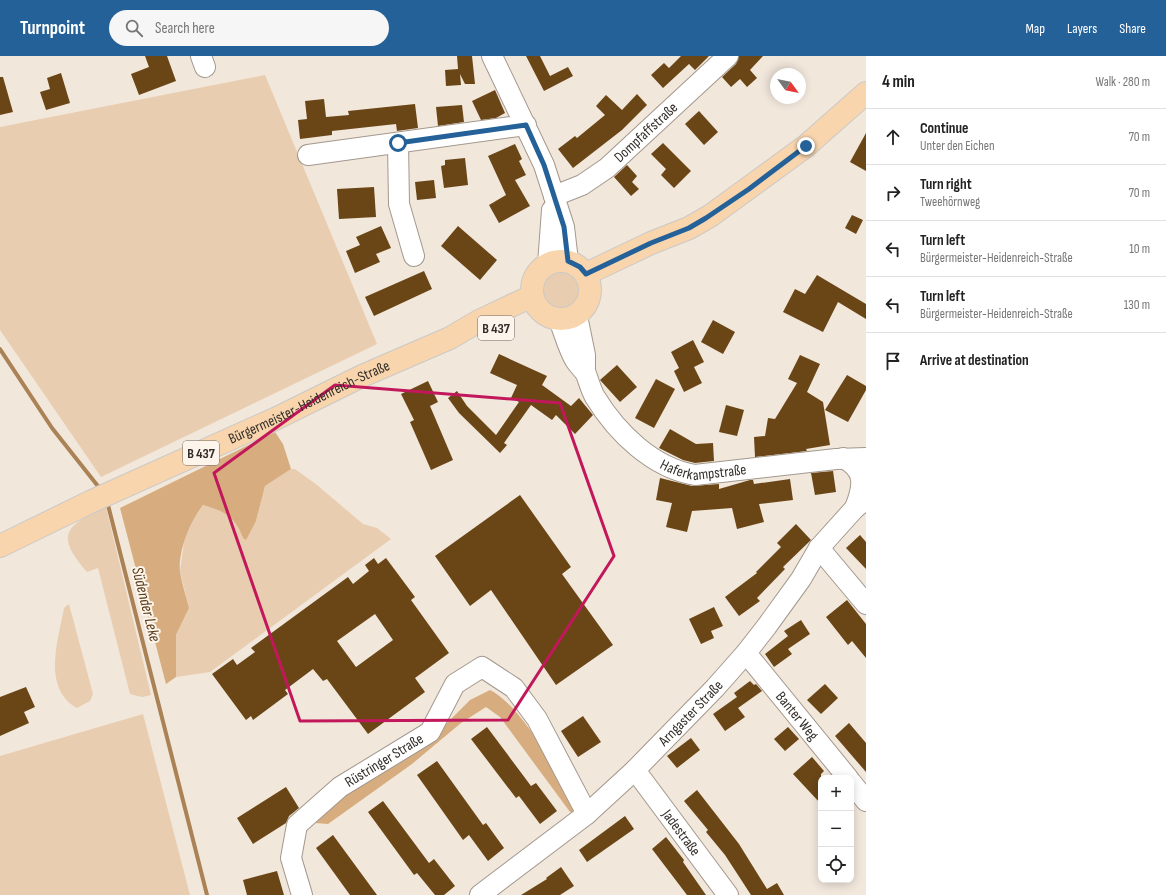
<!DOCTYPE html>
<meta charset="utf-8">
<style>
:root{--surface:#fff;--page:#f6f6f6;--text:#222;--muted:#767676;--line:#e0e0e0;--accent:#246198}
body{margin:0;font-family:"Sofia Sans Condensed",sans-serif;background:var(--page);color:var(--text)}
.controls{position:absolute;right:12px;bottom:12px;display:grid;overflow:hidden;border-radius:8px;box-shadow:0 2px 10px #0003}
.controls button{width:36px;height:36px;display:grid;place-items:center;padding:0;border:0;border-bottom:1px solid var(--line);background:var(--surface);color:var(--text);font:20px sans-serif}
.compass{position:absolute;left:770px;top:12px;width:36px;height:36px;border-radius:50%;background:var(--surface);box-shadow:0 2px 10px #0003;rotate:123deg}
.stop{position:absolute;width:12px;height:12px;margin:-9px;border:3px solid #246198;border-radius:50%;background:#fff}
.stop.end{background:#246198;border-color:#fff;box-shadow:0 1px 4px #0008}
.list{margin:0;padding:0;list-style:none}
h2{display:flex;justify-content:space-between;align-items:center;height:52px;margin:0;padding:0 16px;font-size:17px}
h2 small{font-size:13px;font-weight:400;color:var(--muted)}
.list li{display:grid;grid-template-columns:26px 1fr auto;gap:12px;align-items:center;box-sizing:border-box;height:56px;padding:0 16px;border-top:1px solid var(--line)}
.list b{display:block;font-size:15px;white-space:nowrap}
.list p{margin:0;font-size:13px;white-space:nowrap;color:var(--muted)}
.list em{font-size:13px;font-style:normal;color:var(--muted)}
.icon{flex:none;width:22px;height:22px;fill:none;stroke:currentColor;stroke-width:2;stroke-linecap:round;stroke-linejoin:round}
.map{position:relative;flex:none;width:866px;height:839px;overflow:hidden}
header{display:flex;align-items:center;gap:24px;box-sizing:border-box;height:56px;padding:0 20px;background:var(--accent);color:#fff}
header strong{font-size:19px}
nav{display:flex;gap:22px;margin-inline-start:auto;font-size:14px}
.search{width:280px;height:36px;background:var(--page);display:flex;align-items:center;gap:10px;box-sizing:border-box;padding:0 14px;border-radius:22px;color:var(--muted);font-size:15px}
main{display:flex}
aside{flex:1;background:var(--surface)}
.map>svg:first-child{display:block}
.green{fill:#e8cdb0}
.forest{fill:#d7ad7f}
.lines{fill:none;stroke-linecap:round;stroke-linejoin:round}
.stream{stroke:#aa8255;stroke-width:4}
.building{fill:#6a4617;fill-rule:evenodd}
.minor-casing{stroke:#a3988d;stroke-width:22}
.major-casing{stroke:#cac9c8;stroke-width:24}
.minor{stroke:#fff;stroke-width:20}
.major{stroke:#f8d5ad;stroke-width:22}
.route{stroke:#246198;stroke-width:5}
.marked{fill:none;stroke:#c2185b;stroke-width:3;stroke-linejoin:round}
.labels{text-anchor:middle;stroke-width:4;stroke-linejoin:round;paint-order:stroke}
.shield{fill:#fdf4eb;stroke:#706964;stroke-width:1}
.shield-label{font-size:14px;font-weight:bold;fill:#332e2a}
.street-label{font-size:15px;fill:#332e2a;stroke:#fdf4eb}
.water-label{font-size:16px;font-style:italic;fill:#593c18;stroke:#fdf4eb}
</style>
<header>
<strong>Turnpoint</strong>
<div class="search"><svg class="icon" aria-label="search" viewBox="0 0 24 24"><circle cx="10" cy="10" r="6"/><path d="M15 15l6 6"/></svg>Search here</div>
<nav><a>Map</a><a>Layers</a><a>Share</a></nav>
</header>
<main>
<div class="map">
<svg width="866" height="839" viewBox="0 0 866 839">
<rect width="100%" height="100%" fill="#f2e7db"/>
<g class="green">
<polygon points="265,19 377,288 101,421 0,274 0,71"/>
<circle cx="562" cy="234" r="20"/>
<path d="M291,413H295L317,429L363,468L377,472L391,483L210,616L176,621V579L189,552L180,515L185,479L195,459L203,449C225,455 235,459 243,482L256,465L265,430Z"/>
<path d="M106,451L151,639L142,641L130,638L98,512L87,516C54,479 66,469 106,451Z"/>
<path d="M69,548L93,638L90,645L77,652C42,632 58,585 64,552Z"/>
<polygon points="143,658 190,839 0,839 0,700"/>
</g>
<g class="forest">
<path d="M275,376L283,388L291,413L265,430L256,465L246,484L243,482C235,460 224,455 203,449C190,465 178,495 180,516C182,528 186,540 189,552L176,579V621L166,628L120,452Z"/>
<path d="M490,634C522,650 556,715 576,746L577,754L574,757L570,756L500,661L486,651L461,667L412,708L328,768L315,767L317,757L439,675L470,644Z"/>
</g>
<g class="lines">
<g class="stream">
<polyline points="0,293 52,372 101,434"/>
<polyline points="107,445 207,839"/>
</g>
</g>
<g class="building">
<polygon points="145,0 167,0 176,25 139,39 131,18 149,11"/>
<polygon points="457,0 472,0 475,28 465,28 460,18 461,29 446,30 445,14 458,13"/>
<polygon points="526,0 540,0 550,20 568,11 573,20 544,35"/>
<polygon points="681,0 709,0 695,14 689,8 663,32 651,19 664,7 669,12"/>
<polygon points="739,0 763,0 750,14 757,22 747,31 740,23 731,31 722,21 736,8"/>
<polygon points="61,17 70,47 46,54 40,36 50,33 47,22"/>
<polygon points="0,21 3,21 13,56 0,59"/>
<polygon points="495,34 505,57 496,62 481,64 472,45"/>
<polygon points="637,38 647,49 622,74 573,112 558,93 575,80 577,82 605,59 596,50 606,39 622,54"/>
<polygon points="324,43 326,61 349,59 348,55 415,48 418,72 397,75 396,68 332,75 332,79 300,83 298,64 307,63 305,45"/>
<polygon points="462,49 464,66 438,70 436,51"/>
<polygon points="699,55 718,76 704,89 685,68"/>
<polygon points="866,77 866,115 850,106"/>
<polygon points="663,87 691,115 674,132 661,119 666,113 651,98"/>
<polygon points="515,88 522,103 519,105 526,119 515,124 530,150 499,167 489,149 506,139 488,100"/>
<polygon points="465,102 468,129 444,132 441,110 445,109 445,104"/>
<polygon points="627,109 637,120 632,126 639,133 631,140 614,121"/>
<polygon points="434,124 436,142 417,144 415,126"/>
<polygon points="374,131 376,161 339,163 337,133"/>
<polygon points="852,159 863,164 856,178 845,172"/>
<polygon points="381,170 391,192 376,198 380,206 355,217 346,195 360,189 356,181"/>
<polygon points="458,170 497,204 480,224 441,190"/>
<polygon points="424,215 432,233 374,260 365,241"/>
<polygon points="817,219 866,248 866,263 838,246 823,276 783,256 795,233 805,238"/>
<polygon points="713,264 735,276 723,298 701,286"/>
<polygon points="693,284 704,306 694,311 702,327 684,336 674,315 679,312 671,296"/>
<polygon points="499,298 547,320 542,329 571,350 579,342 593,359 575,378 556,359 552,364 531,349 504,387 507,389 500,397 459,357 448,342 457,335 467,350 496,379 519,346 511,342 517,329 490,317"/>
<polygon points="800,299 820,308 807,336 823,346 830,389 806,393 807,395 755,401 754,381 765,380 768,362 775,363 797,327 788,323"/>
<polygon points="617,309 637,331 620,346 600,324"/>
<polygon points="847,319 866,330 866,334 848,366 825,354"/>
<polygon points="656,323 675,333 654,372 635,362"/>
<polygon points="428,325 438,346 430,350 453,404 431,414 410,366 414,364 401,338"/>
<polygon points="726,349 744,354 737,380 719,376"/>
<polygon points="670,373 696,388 713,387 714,405 695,407 683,404 659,392"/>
<polygon points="833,415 836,436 815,439 811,417"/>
<polygon points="660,422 692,430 719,428 719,433 750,424 753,424 754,428 790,423 793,444 759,448 764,466 737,473 732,452 692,455 687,476 666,471 672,447 656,444"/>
<polygon points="520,439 571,511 562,518 613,589 556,629 491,534 470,550 435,500"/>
<polygon points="796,468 811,484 783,511 785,513 757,542 760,545 739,560 725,541 757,517 756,516 781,491 777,487"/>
<polygon points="860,479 866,486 866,513 846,492"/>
<path d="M374,502L378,508L386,502L415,541L411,544L449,597L415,622L425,636L368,678L327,623L323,625L313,613L285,634L288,638L253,664L251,660L246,664L212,618L233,603L237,609L255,596L251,592L348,521L353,528L369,515L365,509ZM375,558L393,584L356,611L337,585Z"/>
<polygon points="847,544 866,568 866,602 852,585 848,589 826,561"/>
<polygon points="714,551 723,570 711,575 714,582 701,588 689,563"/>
<polygon points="801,564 810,578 788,593 792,598 774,611 765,598 788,580 784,575"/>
<polygon points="750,625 754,629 756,628 762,635 738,652 745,661 725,675 713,658 737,641 734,637"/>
<polygon points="825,628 838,642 821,658 807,644"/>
<polygon points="26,631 35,651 24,656 29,667 0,680 0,641"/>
<polygon points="583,660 601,686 578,701 561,675"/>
<polygon points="849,667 866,687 866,716 835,680"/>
<polygon points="487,671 531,730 536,727 557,755 540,768 519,740 516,742 471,683"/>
<polygon points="788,671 799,683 785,695 774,683"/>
<polygon points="691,682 700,694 677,712 667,700"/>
<polygon points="812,701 824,715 821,718 821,748 793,718"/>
<polygon points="437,705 483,769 486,767 504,792 488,805 469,779 463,784 417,719"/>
<polygon points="286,731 299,752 289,760 286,767 253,788 237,762"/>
<polygon points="697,734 739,788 767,833 777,827 784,839 751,839 725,799 706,776 708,774 684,745"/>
<polygon points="383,745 429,807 434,803 455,830 444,839 435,839 417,817 414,819 368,756"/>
<polygon points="625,760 634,773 587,806 579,794"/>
<polygon points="333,779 377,839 350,839 316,792"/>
<polygon points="666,781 684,804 683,806 706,839 687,839 652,793"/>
<polygon points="561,811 574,830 560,839 521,839 547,823 546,822"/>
<polygon points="277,815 284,839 247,839 243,824"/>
</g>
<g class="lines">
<defs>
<g id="minor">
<polyline points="201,0 205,11"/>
<polyline points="492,0 544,109 564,171 568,205"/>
<polyline points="398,87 399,148 414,200"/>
<polyline points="308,99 526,69"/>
<path id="s1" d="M554,140L582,129L607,112L728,0"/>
<polyline points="548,208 552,154"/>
<polyline points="577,260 585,299 585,312"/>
<path id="s2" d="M559,264C564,276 568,292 575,304C578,309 583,313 586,318C589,326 591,334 595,341C617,377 653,412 695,419L836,403L866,402"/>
<path d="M843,402C866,414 864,429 855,452"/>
<polyline points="819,492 866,548"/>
<path id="s3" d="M746,597L848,722"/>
<path id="s4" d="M635,714L728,839"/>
<polyline points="851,726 866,745"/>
<path id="s5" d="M302,839L291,802L297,769L340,731L430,676L455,628L482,611L514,632L537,663L587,758"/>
<path id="s6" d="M480,839L587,758L635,714L715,632L746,597L767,570L801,523L819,492L855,452L866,443"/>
</g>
<g id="major">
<circle cx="561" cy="234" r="29"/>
<polyline points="586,218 651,187 689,172 710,160 806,90 866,37"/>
<path id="s7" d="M0,490L90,446L277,362L362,320L450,282L479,265L532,240"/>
</g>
</defs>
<use href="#minor" class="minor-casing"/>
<use href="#major" class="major-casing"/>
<use href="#minor" class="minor"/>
<use href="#major" class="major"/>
</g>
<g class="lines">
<polyline class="route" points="398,87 526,69 544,109 564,171 568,205 580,211 586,218 651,187 689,172 706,162 749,133 806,90"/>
</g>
<path class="marked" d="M335,329L560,347L614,500L508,664L300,665L214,417Z"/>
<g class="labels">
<g class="shield">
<rect x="478" y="260" width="36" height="24" rx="3"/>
<rect x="183" y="385" width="36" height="24" rx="3"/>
</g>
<g class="shield-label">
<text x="496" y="277">B 437</text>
<text x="201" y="402">B 437</text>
</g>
<g class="street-label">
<text dy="5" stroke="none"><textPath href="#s1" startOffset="113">Dompfaffstraße</textPath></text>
<text dy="5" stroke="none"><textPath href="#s7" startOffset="341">Bürgermeister-Heidenreich-Straße</textPath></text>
<text dy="5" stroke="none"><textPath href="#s2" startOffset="224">Haferkampstraße</textPath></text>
<text dy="5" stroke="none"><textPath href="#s6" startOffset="279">Arngaster Straße</textPath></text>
<text dy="5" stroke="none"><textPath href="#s3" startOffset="81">Banter Weg</textPath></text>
<text dy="5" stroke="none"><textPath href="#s5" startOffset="181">Rüstringer Straße</textPath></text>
<text dy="5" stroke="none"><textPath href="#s4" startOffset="78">Jadestraße</textPath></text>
</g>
<g class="water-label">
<text transform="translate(147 548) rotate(76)" y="6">Südender Leke</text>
</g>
</g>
</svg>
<div class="controls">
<button>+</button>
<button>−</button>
<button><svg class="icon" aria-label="locate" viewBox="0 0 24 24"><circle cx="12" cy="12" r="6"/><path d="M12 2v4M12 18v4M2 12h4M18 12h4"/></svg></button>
</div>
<svg class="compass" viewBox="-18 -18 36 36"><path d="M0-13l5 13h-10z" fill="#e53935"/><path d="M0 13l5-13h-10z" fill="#767676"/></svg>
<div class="stop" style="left:398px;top:87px"></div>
<div class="stop end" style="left:806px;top:90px"></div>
</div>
<aside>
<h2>4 min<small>Walk · 280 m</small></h2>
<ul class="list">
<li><svg class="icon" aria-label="ahead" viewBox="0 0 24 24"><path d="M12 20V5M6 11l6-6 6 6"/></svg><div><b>Continue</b><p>Unter den Eichen</p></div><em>70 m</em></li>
<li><svg class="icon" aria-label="right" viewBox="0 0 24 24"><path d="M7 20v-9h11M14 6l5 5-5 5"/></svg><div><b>Turn right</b><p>Tweehörnweg</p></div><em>70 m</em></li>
<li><svg class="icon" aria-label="left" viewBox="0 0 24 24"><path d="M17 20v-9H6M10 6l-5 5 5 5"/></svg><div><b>Turn left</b><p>Bürgermeister-Heidenreich-Straße</p></div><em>10 m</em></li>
<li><svg class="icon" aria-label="left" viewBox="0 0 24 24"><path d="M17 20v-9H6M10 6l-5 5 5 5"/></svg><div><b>Turn left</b><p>Bürgermeister-Heidenreich-Straße</p></div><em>130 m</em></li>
<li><svg class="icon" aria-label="arrive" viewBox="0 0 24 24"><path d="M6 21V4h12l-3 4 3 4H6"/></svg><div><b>Arrive at destination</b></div></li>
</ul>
</aside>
</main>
